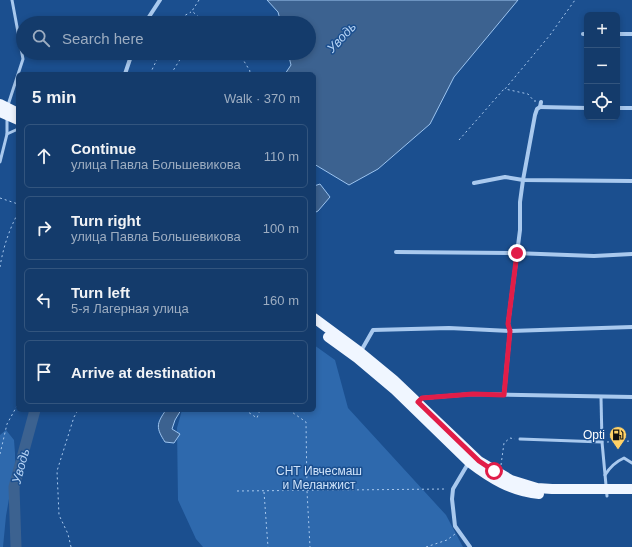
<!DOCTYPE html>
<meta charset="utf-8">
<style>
:root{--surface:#143b6b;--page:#1d4271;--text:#f1f3f6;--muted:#9dadc1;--line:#33557e}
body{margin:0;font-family:Arial,sans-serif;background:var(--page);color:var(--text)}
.controls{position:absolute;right:12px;top:12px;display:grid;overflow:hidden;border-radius:6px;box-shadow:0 2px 6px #0003}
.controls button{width:36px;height:36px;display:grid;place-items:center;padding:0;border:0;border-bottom:1px solid var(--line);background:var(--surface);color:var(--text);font:20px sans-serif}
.stop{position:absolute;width:12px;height:12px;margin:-9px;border:3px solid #e11d48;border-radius:50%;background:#fff}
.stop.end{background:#e11d48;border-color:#fff;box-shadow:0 1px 4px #0008}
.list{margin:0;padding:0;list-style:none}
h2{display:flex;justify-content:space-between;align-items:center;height:52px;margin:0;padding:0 16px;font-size:17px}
h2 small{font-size:13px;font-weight:400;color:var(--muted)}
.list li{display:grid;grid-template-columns:26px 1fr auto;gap:12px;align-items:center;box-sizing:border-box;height:64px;margin:0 8px 8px;padding:0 8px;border:1px solid var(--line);border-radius:6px}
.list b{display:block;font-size:15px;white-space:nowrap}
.list p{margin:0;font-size:13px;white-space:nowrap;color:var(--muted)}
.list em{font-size:13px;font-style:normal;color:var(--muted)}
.icon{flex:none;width:22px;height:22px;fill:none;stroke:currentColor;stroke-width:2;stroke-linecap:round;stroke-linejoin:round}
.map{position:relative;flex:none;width:632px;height:547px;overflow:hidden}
.search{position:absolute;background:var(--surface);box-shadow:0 2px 6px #0003;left:16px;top:16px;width:300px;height:44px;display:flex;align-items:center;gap:10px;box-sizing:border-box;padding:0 14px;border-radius:22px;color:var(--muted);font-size:15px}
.panel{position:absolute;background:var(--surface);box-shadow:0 2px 6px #0003;left:16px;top:72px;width:300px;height:340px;border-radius:6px}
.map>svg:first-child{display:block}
.green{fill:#2e69ad}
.water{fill:#3c6290;stroke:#9cc4f0}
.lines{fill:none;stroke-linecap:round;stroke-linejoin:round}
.river{stroke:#3c6290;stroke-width:11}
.path{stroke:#a9c9ee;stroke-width:1;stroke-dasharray:2 3;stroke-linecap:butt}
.lane{stroke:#a9c9ee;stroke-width:3}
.street{stroke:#a9c9ee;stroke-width:4}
.primary{stroke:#f0f6ff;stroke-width:10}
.route{stroke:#e11d48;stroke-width:5}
.labels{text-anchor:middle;stroke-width:3;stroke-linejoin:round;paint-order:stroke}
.poi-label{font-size:12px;fill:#fff;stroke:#1b4f8f;text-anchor:end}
.park-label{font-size:12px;fill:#cfe3fa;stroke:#1b4f8f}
.water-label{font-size:13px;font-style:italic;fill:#b5d3f5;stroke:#1b4f8f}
</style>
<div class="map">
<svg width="632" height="547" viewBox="0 0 632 547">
<rect width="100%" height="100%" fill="#1b4f8f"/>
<g class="green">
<polygon points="314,345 335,360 348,408 446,515 463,547 203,547 196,539 178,500 177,428 182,410 314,410"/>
<polygon points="6,430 14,440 15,453 15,465 6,516 3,547 0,547 0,435"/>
</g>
<g class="water">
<polygon points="267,0 518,0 454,77 430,124 378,169 349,185 314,164 314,74 285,74 291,65 288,53 309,53 309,23 281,23 278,12"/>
<polygon points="320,184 330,197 318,211 314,213 314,186"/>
<path d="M166,410H181L175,420L172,429L180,434L174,443L165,442C156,428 156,424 166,410Z"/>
</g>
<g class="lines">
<polyline class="river" points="16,547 14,487 35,410"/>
<g class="path">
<polyline points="199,0 192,11 205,23"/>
<polyline points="181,23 182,17 191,12"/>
<polyline points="239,53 250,71 249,74"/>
<polyline points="150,74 160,53"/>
<polyline points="171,74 184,53"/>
<polyline points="536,101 534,101 528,94 505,89 550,35 575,0"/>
<polyline points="459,140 504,89"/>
<polyline points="0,198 18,204"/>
<path d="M0,267C3,248 9,230 18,213"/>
<polyline points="245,410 257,418 260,410"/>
<polyline points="289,410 306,422 307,491 310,547"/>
<polyline points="607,442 632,441"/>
<polyline points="0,454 7,424 18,404"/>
<polyline points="501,465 504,443 510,438 515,439"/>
<polyline points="237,491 447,489"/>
<polyline points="264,492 268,547"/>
<polyline points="71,547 68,534 59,515 57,471 74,417 78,410"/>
<polyline points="426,547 447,540 455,534"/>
</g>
<g class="lane">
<polyline points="8,105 23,59 12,0"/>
<polyline points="7,118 7,134"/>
<polyline points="0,162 7,134 18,129"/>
<polyline points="601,397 602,442"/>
<polyline points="520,439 602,442 607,496"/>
<path d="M605,475C610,467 615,462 624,458L632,463"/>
</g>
<g class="street">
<polyline points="145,23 160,0"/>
<polyline points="583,34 587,34"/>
<polyline points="617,34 632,34"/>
<polyline points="125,74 132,53"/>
<polyline points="540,107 587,108"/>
<polyline points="617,108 632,108"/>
<polyline points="474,183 505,177 523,180 632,181"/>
<polyline points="396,252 514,253 594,256 632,254"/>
<polyline points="361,351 373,330 449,328 510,331 632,327"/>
<polyline points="504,395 510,331 508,324 520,230 520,202 523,180 535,115 537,109 540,107 541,102"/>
<polyline points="418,402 422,398 473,394 632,397"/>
<polyline points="469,462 453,489 452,499 455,526 470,547"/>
</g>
<g class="primary">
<polyline points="0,104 18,113"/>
<polyline points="0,112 18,120"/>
<polyline points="314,318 360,352 394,380 479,461 511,480 537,488 552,489 632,489"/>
<path d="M328,337L357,358L395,390L469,462C490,478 512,492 539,494"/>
</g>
</g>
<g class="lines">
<polyline class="route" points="494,471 479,461 418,402 422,398 473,394 504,395 510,331 508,324 517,253"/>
</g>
<defs>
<symbol id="fuel-pin" viewBox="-11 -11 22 30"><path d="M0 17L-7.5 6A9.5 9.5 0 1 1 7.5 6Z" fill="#ffd166" stroke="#1b4f8f"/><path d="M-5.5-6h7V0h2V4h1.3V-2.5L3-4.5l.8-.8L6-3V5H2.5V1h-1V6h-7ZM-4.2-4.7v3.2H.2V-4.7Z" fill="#111"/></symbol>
</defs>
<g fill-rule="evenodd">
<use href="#fuel-pin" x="608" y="425" width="20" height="27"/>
</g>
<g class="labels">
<g class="poi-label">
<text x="605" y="439">Opti</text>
</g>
<g class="park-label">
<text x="319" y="475">СНТ Ивчесмаш<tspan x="319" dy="14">и Меланжист</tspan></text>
</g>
<g class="water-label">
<text transform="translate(341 37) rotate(-47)" y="5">Уводь</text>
<text transform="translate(20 466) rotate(-75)" y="5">Уводь</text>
</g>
</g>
</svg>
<div class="controls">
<button>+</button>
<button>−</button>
<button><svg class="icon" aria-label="locate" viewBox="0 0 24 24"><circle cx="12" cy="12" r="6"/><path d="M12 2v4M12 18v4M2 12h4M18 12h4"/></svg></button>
</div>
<div class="stop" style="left:494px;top:471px"></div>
<div class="stop end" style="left:517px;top:253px"></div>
<div class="search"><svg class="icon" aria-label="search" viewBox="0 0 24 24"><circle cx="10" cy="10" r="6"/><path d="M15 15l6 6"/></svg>Search here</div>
<section class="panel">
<h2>5 min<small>Walk · 370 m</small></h2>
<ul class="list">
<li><svg class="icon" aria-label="ahead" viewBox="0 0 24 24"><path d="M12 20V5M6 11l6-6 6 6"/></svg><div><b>Continue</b><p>улица Павла Большевикова</p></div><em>110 m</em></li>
<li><svg class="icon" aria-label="right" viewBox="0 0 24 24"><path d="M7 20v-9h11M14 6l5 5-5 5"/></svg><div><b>Turn right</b><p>улица Павла Большевикова</p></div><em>100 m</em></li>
<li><svg class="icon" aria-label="left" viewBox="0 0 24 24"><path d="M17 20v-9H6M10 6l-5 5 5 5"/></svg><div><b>Turn left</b><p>5-я Лагерная улица</p></div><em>160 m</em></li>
<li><svg class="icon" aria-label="arrive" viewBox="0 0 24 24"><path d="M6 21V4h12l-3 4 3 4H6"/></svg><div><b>Arrive at destination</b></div></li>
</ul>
</section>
</div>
